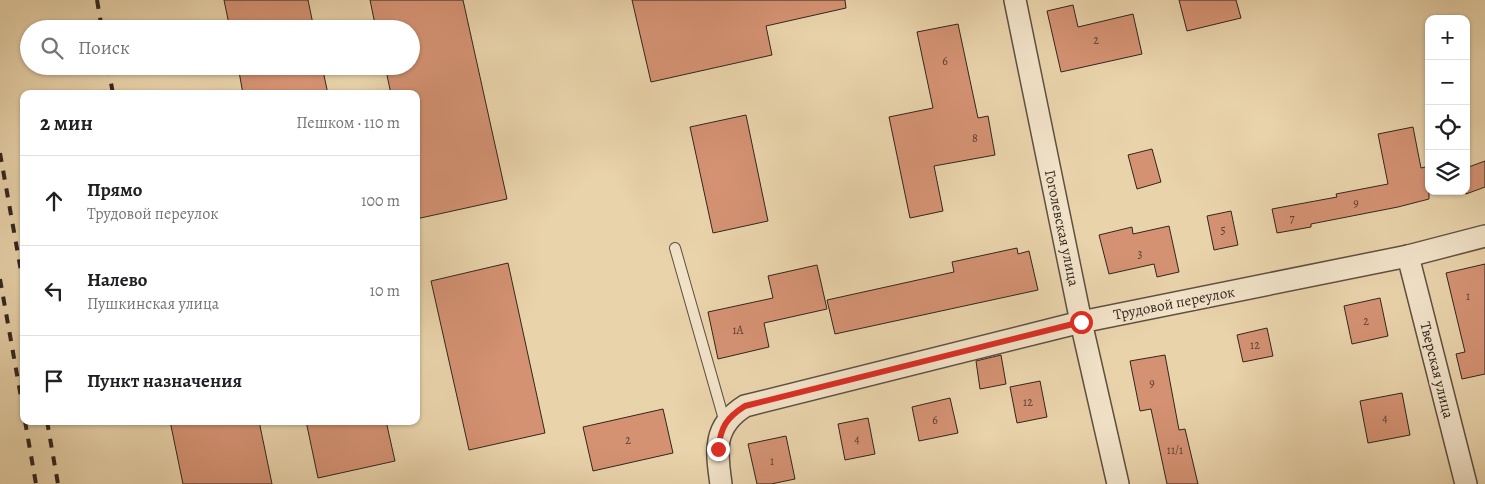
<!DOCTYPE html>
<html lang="ru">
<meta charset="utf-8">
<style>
:root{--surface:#fff;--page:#f6f6f6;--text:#202124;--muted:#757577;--line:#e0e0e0}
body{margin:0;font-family:Alegreya,serif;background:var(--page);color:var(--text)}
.controls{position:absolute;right:15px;top:15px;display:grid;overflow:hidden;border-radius:10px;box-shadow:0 1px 4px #0004}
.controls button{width:45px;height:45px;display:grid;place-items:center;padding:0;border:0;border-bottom:1px solid var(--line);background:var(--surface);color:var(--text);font:25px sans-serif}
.stop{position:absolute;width:15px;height:15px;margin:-11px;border:4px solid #d93025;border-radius:50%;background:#fff}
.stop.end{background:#d93025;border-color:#fff;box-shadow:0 1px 5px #0008}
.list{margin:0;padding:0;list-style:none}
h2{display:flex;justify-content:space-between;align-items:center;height:65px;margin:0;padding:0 20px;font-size:21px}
h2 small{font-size:16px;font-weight:400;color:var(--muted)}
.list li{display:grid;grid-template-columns:32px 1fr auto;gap:15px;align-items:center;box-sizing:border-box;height:90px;padding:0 20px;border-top:1px solid var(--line)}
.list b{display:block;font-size:19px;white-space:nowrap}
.list p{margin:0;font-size:16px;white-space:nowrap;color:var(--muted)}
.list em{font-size:16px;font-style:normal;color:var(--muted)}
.icon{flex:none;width:28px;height:28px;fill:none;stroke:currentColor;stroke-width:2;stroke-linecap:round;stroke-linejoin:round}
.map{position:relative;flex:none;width:1485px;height:484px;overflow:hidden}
.search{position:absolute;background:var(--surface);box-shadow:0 1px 4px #0004;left:20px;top:20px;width:400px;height:55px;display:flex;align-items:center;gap:12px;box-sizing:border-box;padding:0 18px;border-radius:28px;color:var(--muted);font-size:19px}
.panel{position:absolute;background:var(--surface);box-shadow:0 1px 4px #0004;left:20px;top:90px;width:400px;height:335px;border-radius:10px}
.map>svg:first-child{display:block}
.building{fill:#d49273;stroke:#31251e}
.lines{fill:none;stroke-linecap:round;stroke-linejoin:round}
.service-casing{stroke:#5f5041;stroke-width:12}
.minor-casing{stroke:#5f5041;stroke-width:24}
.service{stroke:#f1e2c8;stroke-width:10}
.minor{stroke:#f1e2c8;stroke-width:21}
.rail{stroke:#31251e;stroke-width:4;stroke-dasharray:9 9;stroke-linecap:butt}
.route{stroke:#d93025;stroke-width:6}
.labels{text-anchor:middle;stroke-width:4;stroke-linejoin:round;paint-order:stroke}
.number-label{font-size:12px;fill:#5a4033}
.street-label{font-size:15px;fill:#31251e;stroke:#f1e2c8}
</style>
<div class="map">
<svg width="1485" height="484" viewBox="0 0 1485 484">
<rect width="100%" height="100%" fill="#e9d3ab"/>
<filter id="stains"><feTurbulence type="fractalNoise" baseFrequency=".004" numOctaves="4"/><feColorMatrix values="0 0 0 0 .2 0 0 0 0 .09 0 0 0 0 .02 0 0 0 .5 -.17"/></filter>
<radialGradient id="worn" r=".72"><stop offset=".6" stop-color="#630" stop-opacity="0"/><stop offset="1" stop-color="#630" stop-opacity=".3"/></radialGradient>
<g class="building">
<polygon points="224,0 308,0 314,29 230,29"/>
<polygon points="370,0 463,0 507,199 416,219 416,94 391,94 385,66 411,66 411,29 376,29"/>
<polygon points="632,0 845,0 846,8 766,26 772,55 651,82"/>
<polygon points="1179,0 1236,0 1241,18 1187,31"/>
<polygon points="1073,5 1078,27 1133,14 1142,54 1061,72 1047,11"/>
<polygon points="958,24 978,118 988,116 995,155 934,166 943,211 910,218 889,117 933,108 917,32"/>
<polygon points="238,66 322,66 328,94 243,94"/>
<polygon points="746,115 768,221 713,233 690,127"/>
<polygon points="1413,127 1421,168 1429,166 1429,199 1398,207 1311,224 1311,227 1277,233 1272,209 1337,197 1336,194 1388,184 1378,134"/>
<polygon points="1152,149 1161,182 1137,189 1128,155"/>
<polygon points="1485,161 1485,187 1466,194 1466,168"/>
<polygon points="1231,211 1238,245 1214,250 1207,216"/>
<polygon points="1169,226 1179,272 1157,277 1154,264 1109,274 1099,235 1132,227 1133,234"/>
<polygon points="1017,248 1018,254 1029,251 1038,290 835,334 827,300 954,272 952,262"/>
<polygon points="508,263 545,433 469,450 431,281"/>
<polygon points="1485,264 1485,374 1462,379 1456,354 1465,352 1446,273"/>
<polygon points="817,265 827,309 764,323 769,347 718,359 708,312 773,298 768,276"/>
<polygon points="1380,298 1388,336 1352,344 1344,306"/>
<polygon points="1267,328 1273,356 1243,362 1237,335"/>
<polygon points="1001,355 1006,384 980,389 976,361"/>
<polygon points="1165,355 1179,430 1185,429 1198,484 1167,484 1151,409 1140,411 1130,361"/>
<polygon points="1040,381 1047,417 1017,423 1010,387"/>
<polygon points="1402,393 1410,435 1368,443 1360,401"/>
<polygon points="950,398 958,433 919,441 912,407"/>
<polygon points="663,409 673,453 593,471 583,427"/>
<polygon points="868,418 875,454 845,460 838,424"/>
<polygon points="170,421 259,421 272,484 183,484"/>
<polygon points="306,421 386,421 395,461 318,478"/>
<polygon points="786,436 795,479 771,484 757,484 748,444"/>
</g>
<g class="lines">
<defs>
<polyline id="service" points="675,248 725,423"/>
<g id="minor">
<polyline points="1015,0 1081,322 1118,484"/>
<polyline points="1408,256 1466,484"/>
<path d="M721,484C716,450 713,426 745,406L1081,322L1408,256L1485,236"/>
</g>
</defs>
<use href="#service" class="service-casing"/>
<use href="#minor" class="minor-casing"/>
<use href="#service" class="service"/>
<use href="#minor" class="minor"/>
<g class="rail">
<polyline points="97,0 102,29"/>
<polyline points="108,66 113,94"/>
<polyline points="0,153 24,288"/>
<polyline points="0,279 24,414"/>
<polyline points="25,421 36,484"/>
<polyline points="47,421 58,484"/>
</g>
</g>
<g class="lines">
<path class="route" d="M718,449C721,427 726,418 745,406L1081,322"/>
</g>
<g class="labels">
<g class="number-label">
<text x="1096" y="44">2</text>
<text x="945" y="65">6</text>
<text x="975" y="142">8</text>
<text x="1356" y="207">9</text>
<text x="1292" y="222">7</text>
<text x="1223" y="234">5</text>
<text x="1140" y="258">3</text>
<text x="1468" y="300">1</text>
<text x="1366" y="325">2</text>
<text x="738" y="334">1А</text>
<text x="1255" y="349">12</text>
<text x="1152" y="387">9</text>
<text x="1028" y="406">12</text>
<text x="1385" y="422">4</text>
<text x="935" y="424">6</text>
<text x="857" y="443">4</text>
<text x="628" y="444">2</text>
<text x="1175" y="454">11/1</text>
<text x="772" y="465">1</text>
</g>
<g class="street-label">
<text transform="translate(1062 228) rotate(78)" y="5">Гоголевская улица</text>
<text transform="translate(1174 303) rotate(-11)" y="5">Трудовой переулок</text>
<text transform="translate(1437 370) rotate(76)" y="5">Тверская улица</text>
</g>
</g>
<rect width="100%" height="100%" filter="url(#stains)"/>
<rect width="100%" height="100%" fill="url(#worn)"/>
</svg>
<div class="controls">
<button>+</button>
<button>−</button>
<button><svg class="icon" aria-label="locate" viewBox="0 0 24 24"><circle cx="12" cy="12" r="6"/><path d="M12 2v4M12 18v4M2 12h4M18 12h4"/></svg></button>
<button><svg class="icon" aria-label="layers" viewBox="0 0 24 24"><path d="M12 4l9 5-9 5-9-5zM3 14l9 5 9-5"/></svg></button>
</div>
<div class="stop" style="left:1081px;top:322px"></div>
<div class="stop end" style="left:718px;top:449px"></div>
<div class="search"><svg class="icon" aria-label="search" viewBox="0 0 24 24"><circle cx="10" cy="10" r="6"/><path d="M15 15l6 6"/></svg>Поиск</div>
<section class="panel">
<h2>2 мин<small>Пешком · 110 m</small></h2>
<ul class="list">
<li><svg class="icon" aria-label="ahead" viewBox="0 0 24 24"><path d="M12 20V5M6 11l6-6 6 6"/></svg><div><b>Прямо</b><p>Трудовой переулок</p></div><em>100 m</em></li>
<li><svg class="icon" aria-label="left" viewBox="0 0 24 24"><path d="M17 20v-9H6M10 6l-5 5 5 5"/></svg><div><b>Налево</b><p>Пушкинская улица</p></div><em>10 m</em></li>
<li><svg class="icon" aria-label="arrive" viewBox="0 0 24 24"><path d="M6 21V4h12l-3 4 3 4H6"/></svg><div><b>Пункт назначения</b></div></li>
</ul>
</section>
</div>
